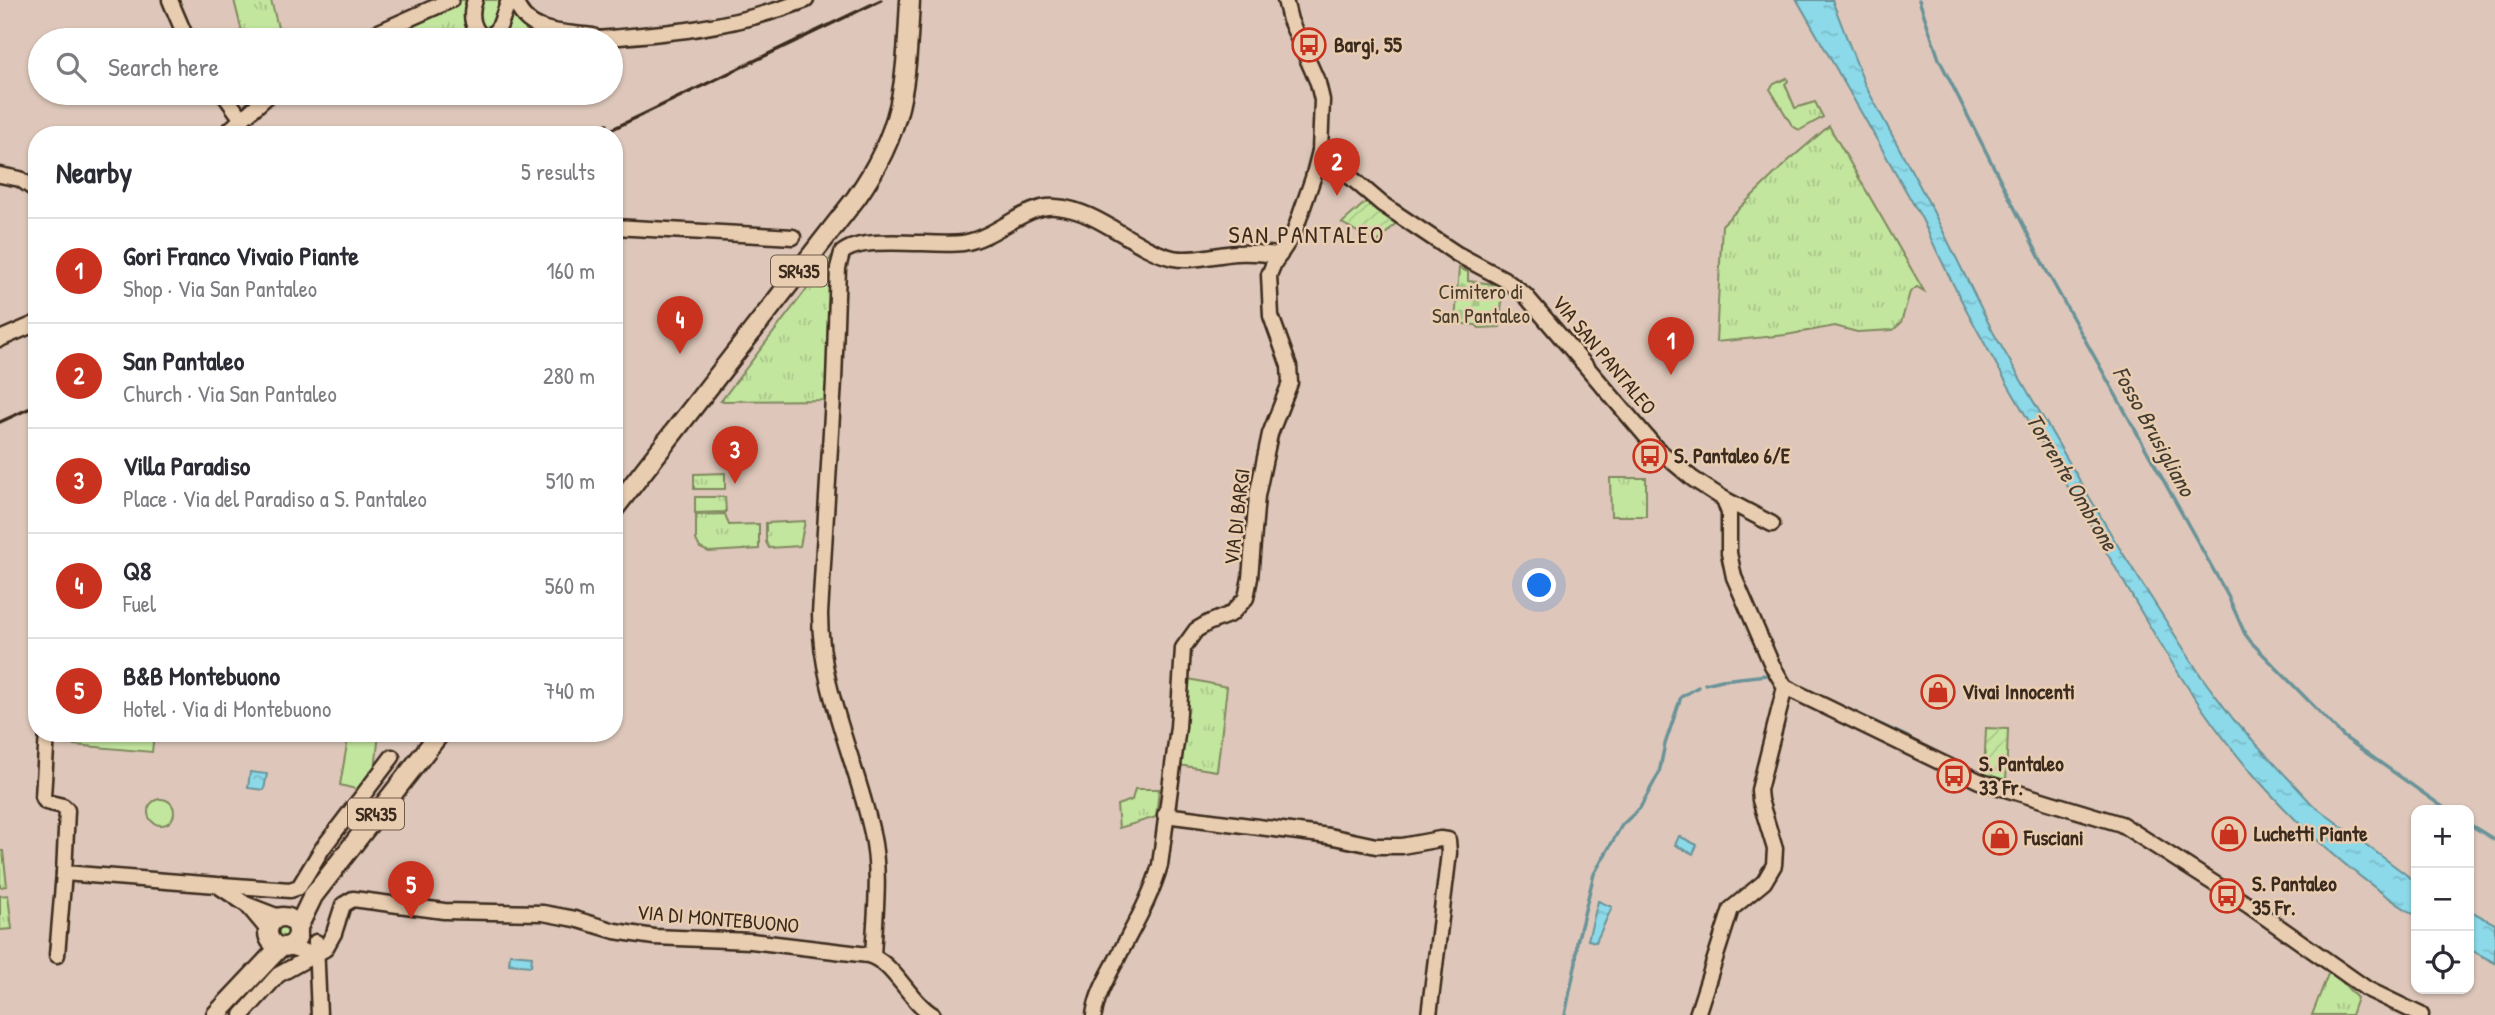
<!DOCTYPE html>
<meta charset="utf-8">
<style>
:root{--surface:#fff;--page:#f2f2f3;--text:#2b2b33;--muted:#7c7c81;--line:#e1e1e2;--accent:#c8321e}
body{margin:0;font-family:"Patrick Hand",sans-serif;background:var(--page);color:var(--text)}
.controls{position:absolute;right:21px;bottom:21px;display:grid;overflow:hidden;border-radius:14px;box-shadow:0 2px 5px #0004}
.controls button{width:63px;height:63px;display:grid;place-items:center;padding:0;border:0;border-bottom:2px solid var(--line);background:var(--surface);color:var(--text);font:35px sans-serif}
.you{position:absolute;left:1540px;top:586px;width:24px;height:24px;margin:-18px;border:5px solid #fff;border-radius:50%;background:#1a73e8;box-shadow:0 0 0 10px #1a73e833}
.badge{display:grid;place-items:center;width:46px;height:46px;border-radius:50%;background:var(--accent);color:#fff;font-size:23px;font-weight:700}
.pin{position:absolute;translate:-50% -58px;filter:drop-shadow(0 2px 4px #0008)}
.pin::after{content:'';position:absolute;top:37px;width:24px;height:21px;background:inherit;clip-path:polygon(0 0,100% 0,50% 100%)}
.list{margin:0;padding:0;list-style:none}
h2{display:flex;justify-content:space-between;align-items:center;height:91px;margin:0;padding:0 28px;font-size:30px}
h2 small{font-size:23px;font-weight:400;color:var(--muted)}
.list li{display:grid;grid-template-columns:46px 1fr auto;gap:21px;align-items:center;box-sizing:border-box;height:105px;padding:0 28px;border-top:2px solid var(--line)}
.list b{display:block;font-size:26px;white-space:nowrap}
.list p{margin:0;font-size:23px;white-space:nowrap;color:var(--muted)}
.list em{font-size:23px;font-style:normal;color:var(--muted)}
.icon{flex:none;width:38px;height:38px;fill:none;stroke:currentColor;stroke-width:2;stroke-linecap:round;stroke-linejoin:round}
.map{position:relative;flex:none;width:2495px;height:1015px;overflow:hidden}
.search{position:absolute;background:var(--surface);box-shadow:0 2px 5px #0004;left:28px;top:28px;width:595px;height:77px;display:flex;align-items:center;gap:18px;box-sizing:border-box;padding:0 24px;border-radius:38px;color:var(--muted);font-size:26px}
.panel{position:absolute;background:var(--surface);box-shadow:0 2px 5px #0004;left:28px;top:126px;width:595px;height:616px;border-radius:28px}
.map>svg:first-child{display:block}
.grass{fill:url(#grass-tufts);stroke:#7f885e;stroke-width:2}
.cemetery{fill:url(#cemetery-stones);stroke:#7f885e;stroke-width:2}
.park{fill:#c3e69f;stroke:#7f885e;stroke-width:2}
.garden{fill:url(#garden-furrows);stroke:#7f885e;stroke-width:2}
.water{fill:url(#water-ripples);stroke:#6b9398;stroke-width:2}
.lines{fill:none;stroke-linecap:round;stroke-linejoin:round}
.stream{stroke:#6b9398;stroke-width:3.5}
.minor-casing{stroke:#3b2a1e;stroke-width:19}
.major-casing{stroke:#3b2a1e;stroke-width:23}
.minor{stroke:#e9cdb0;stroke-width:14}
.major{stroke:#e9cdb0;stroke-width:18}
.rail{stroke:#3b2a1e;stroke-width:3.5}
.labels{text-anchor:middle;stroke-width:5;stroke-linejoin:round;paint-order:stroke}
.shield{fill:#e9cdb0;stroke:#6f5b4a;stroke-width:2}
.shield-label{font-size:19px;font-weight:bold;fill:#3b2a1e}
.poi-label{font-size:21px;font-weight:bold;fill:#3b2a1e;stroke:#e9cdb0;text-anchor:start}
.park-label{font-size:21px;fill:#493d2b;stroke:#e9cdb0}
.street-label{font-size:21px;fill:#3b2a1e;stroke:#e9cdb0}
.water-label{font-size:23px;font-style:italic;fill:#433c32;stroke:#e9cdb0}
.quarter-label{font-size:24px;letter-spacing:2px;fill:#3b2a1e;stroke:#e9cdb0}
</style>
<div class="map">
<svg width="2495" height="1015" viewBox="0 0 2495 1015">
<defs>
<pattern id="grass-tufts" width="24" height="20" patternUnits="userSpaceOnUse" patternTransform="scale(1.75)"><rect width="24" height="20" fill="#c3e69f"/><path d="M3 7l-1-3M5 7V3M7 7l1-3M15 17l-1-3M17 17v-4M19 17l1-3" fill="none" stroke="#a8c588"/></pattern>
<pattern id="cemetery-stones" width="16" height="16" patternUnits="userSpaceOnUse" patternTransform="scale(1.75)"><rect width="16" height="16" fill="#c3e69f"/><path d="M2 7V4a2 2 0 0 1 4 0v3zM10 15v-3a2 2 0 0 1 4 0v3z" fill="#a8c588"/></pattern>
<pattern id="garden-furrows" width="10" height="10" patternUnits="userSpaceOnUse" patternTransform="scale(1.75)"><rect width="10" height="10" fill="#c3e69f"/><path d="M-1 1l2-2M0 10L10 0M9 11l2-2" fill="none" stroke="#a8c588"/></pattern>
<pattern id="water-ripples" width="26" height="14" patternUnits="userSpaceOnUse" patternTransform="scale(1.75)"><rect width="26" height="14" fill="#8bd9e9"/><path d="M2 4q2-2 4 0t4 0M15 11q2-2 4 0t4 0" fill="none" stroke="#79bac7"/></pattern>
</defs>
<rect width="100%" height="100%" fill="#dec7ba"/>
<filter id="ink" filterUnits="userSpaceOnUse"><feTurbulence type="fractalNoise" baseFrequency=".0143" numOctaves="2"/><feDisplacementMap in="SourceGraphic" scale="14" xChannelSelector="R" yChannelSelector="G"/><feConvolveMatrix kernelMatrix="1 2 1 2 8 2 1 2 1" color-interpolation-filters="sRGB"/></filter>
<g filter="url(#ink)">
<g class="grass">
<polygon points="234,0 271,0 281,39 244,40"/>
<polygon points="461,0 470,0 473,37 375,40"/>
<polygon points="480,0 501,0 501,4 494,28 483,34 476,7"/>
<polygon points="511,8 531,30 531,33 503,35 501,32"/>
<polygon points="1787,78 1788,81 1785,84 1795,108 1815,102 1823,117 1800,130 1793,127 1770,89 1774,84"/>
<polygon points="1829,126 1924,291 1917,287 1910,292 1901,323 1893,330 1857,332 1835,326 1786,335 1716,342 1722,225 1787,162"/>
<polygon points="836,251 829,400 721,401"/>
<polygon points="725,473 725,489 694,489 694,474"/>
<polygon points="1610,478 1646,478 1646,516 1611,516"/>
<polygon points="695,497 725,497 726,512 695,513"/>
<polygon points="725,514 729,525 759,524 759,549 709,552 700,548 696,540 696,515"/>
<polygon points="805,521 800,546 769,548 766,542 766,523"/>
<polygon points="1184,678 1227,687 1217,771 1178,765"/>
<polygon points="1135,789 1159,789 1156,817 1119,828 1117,805 1132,800"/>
<polygon points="0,851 3,851 7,886 0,887"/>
<polygon points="8,895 12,929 0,930 0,896"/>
<circle cx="283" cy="932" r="10"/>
<polygon points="2330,969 2357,998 2351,1015 2312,1015"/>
</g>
<polygon class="cemetery" points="1459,268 1468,272 1468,281 1503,285 1500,327 1479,328 1476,325 1455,323"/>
<g class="park">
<polygon points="64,733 154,733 152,752 63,744"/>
<polygon points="349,733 379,733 374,779 363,791 340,785"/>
<circle cx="161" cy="812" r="13"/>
</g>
<g class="garden">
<polygon points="1367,201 1398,221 1377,243 1342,223"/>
<polygon points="1986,728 2008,729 2006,783 1984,776"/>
</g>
<g class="water">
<path d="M1797,0H1832L1865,85L1929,203L1993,332L2115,541L2201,676L2234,720L2313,805L2416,882V916C2352,875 2295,824 2246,766C2180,688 2132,594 2080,507C2024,413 1966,318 1922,219Z"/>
<polygon points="250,772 267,774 264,790 248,788"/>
<polygon points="1679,836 1697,845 1693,854 1675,845"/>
<polygon points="1598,901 1612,907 1596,942 1588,940"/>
<polygon points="2469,910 2495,924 2495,963 2469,949"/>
<polygon points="510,954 532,956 531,966 509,964"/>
</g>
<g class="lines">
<g class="stream">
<polyline points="1919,0 1939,59 2046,270 2228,596 2245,634 2251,642 2344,737 2447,810"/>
<polyline points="1705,684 1722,680 1767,675"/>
<polyline points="1817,695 1908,737"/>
<polyline points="2469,824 2495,840"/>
<polyline points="1565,1015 1576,962 1577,942 1594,874 1622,825 1640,808 1659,773 1665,744 1681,697 1698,687"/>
</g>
<defs>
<g id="minor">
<polyline points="170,0 187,40"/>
<path d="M475,0C469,16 472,30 486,40"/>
<path d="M515,0C526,35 563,32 593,36"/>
<polyline points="361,40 451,0"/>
<polyline points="489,40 500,25 509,0"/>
<path d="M583,40C663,34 730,29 806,0"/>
<polyline points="223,93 241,118"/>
<polyline points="224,135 271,93"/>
<polyline points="1320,151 1382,204 1457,254 1504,279 1525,295 1656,448 1693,479 1724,499 1729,513 1729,553 1734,577 1772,665 1785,687 1979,781 2121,824 2248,905 2367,989 2421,1015"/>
<polyline points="0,175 20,179 37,191"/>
<polyline points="614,227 793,237"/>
<polyline points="0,339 37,323"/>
<polyline points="1724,499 1772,524"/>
<polyline points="47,733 43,797 46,802 63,806 67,810 64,873 217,885 247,905 268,930"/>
<polyline points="1165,815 1329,836 1376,846 1402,846 1440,839 1448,840 1449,853 1429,1015"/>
<polyline points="222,885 290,890 299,887 322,849 392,757"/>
<polyline points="248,905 279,917"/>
<polyline points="316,942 319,1015"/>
<polyline points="289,947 316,955"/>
<polyline points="57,955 64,873"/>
<path d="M873,956C875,915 881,873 872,833C856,759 820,690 820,614L834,381L838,268L842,253C863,234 933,247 963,243C996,238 1025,204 1056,207C1099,210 1132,248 1173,258C1193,262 1217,254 1237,253C1251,252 1266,254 1280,255"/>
<path d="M242,1015L278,975L325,949L334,933L343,905L353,899L444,911L543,913L575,919L615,931L654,937L751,941L868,955C894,962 908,1000 933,1015"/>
<path d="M1094,1015C1097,994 1107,978 1117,959C1132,929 1151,898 1160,865L1178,727L1183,648L1196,630L1208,623L1231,614L1246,598L1250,578L1257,496L1270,434L1290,383L1289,366L1271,316L1269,275L1274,263L1294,233L1313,178L1320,151L1322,100L1318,83L1290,20L1285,0"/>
<polyline points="1697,1015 1731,909 1764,882 1774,865 1775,849 1760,800 1759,790 1785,687"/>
</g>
<g id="major">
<path d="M614,509L856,198C905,129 906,81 910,0"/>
<circle cx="283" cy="932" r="15"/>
<polyline points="298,927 313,896 440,733"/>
<polyline points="216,1015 280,947"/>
</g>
</defs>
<use href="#minor" class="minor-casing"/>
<use href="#major" class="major-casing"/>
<use href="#minor" class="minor"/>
<use href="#major" class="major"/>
<g class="rail">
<polyline points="585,135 607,124"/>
<polyline points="600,135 881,0"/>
<polyline points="0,422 37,405"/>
</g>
</g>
</g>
<defs>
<symbol id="bus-ring" viewBox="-11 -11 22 22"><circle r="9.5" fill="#e9cdb0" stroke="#c8321e" stroke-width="1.5"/><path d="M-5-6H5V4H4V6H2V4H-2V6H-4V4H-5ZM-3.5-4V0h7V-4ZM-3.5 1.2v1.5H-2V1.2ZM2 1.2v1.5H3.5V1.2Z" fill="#c8321e"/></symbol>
<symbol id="shop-ring" viewBox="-11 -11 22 22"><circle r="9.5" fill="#e9cdb0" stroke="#c8321e" stroke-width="1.5"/><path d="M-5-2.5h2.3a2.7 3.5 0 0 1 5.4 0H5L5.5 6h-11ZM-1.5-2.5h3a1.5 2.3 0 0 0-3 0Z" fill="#c8321e"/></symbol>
</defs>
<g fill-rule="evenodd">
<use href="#bus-ring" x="1290" y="26" width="38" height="38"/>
<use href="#bus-ring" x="1631" y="437" width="38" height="38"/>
<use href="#shop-ring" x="1919" y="673" width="38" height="38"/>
<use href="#bus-ring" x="1935" y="757" width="38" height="38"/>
<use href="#shop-ring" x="2210" y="815" width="38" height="38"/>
<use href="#shop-ring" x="1981" y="819" width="38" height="38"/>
<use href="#bus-ring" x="2208" y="877" width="38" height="38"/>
</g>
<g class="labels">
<g class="shield">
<rect x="771" y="255.5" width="56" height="31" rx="5"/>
<rect x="348" y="798.5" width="56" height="31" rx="5"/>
</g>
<g class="shield-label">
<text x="799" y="278">SR435</text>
<text x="376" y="821">SR435</text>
</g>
<g class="poi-label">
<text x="1334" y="52">Bargi, 55</text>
<text x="1674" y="463">S. Pantaleo 6/E</text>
<text x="1962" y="699">Vivai Innocenti</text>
<text x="1979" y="771">S. Pantaleo<tspan x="1979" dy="24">33 Fr.</tspan></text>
<text x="2254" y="841">Luchetti Piante</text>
<text x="2024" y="845">Fusciani</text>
<text x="2252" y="891">S. Pantaleo<tspan x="2252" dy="24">35 Fr.</tspan></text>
</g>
<g class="park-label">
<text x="1481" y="299">Cimitero di<tspan x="1481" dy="24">San Pantaleo</tspan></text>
</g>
<g class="street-label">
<text transform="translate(1604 355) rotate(50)" y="7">VIA SAN PANTALEO</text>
<text transform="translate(1237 517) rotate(-83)" y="7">VIA DI BARGI</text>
<text transform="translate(718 919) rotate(5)" y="7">VIA DI MONTEBUONO</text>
</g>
<g class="water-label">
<text transform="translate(2154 431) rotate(61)" y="8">Fosso Brusigliano</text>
<text transform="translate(2072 482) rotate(59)" y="8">Torrente Ombrone</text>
</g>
<g class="quarter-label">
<text x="1307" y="243">SAN PANTALEO</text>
</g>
</g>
</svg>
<div class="controls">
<button>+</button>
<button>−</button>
<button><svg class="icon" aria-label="locate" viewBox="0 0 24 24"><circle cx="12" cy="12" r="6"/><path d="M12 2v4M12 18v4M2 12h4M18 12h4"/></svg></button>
</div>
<div class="you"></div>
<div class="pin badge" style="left:1671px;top:375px">1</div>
<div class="pin badge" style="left:1337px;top:196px">2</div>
<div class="pin badge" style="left:735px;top:484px">3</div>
<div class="pin badge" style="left:680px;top:354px">4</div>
<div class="pin badge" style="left:411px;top:919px">5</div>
<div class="search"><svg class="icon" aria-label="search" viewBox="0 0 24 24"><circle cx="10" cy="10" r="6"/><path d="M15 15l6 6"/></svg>Search here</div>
<section class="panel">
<h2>Nearby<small>5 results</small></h2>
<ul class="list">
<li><span class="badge">1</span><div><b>Gori Franco Vivaio Piante</b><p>Shop · Via San Pantaleo</p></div><em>160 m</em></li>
<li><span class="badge">2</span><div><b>San Pantaleo</b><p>Church · Via San Pantaleo</p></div><em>280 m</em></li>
<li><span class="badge">3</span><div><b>Villa Paradiso</b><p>Place · Via del Paradiso a S. Pantaleo</p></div><em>510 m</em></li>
<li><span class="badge">4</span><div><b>Q8</b><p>Fuel</p></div><em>560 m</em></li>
<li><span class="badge">5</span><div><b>B&amp;B Montebuono</b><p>Hotel · Via di Montebuono</p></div><em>740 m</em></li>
</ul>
</section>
</div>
